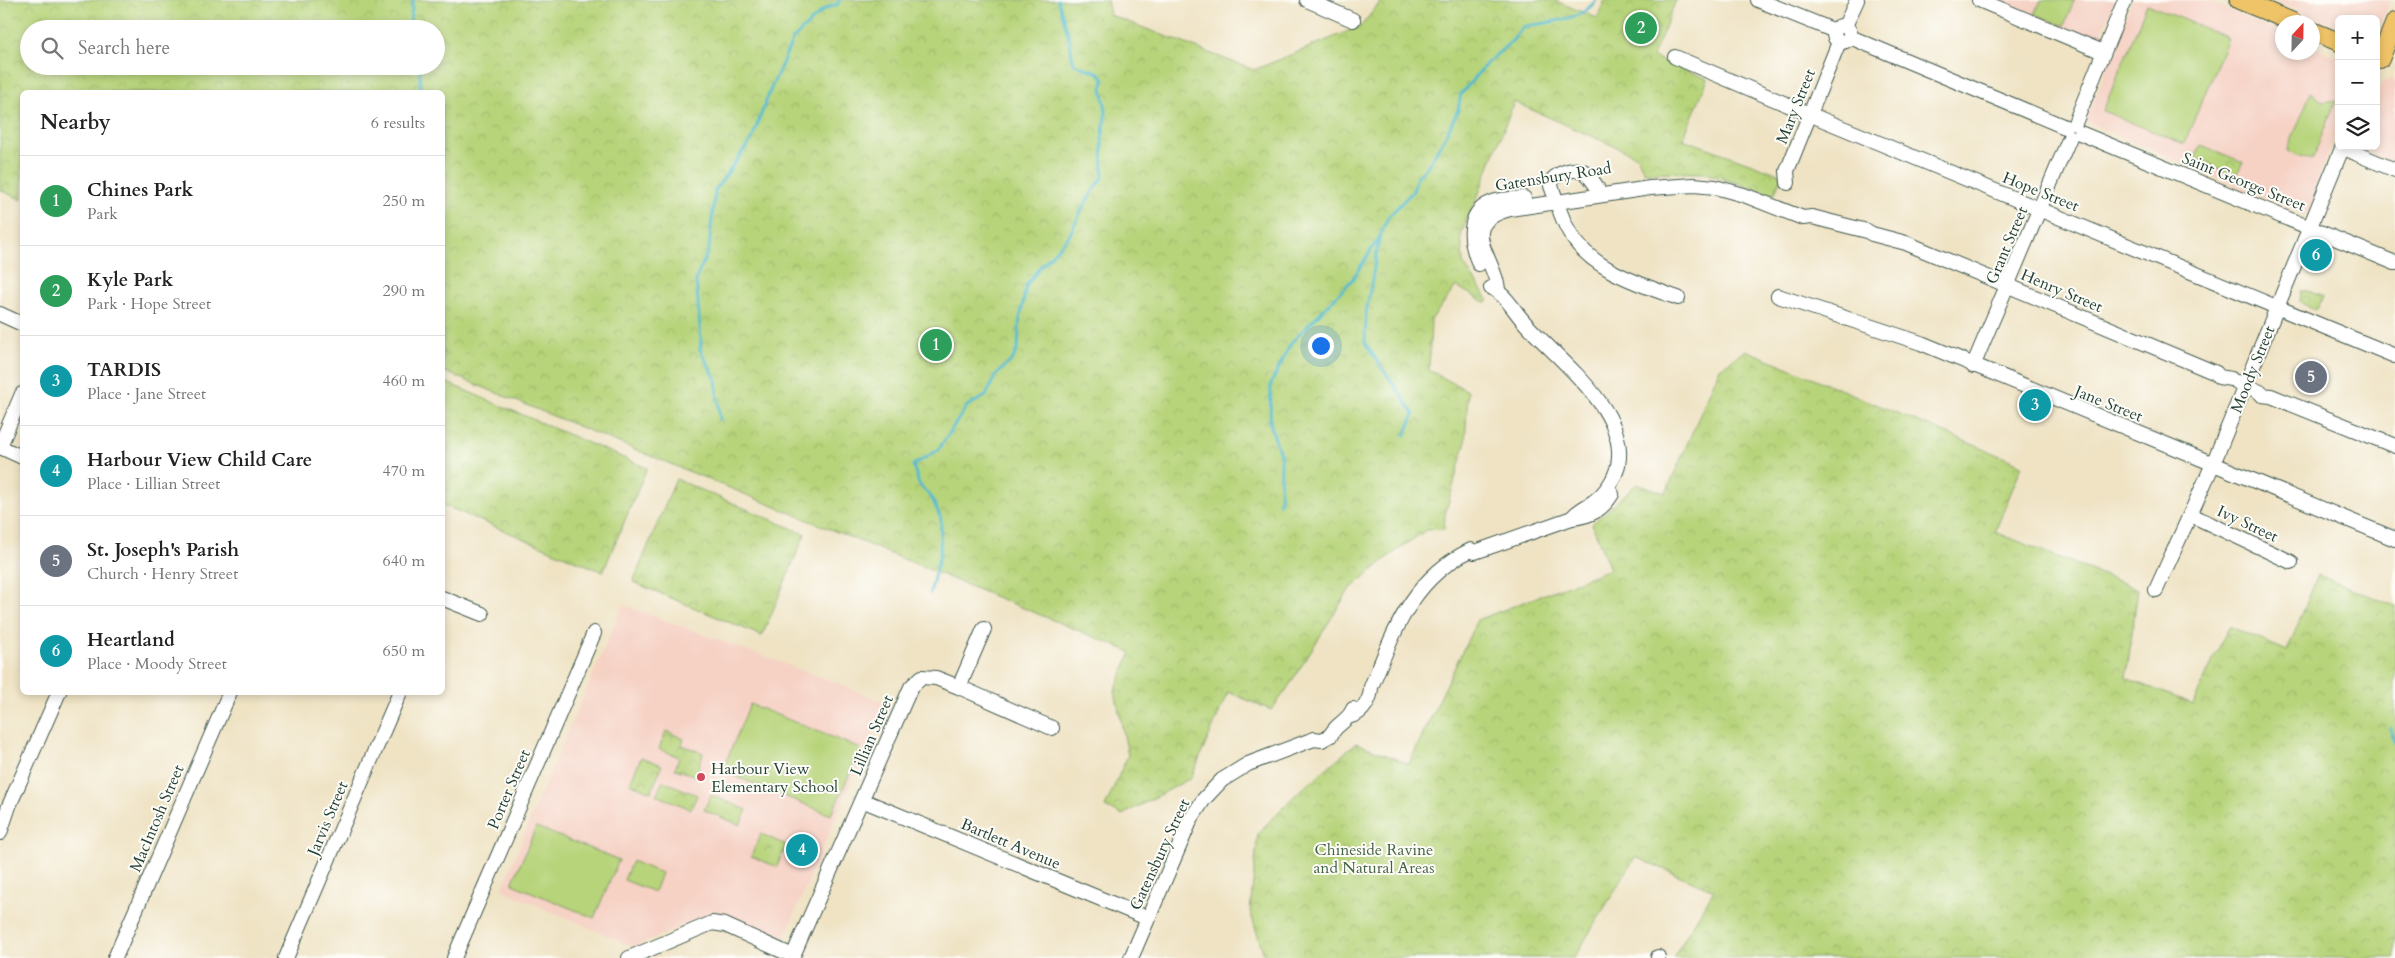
<!DOCTYPE html>
<meta charset="utf-8">
<style>
:root{--surface:#fff;--page:#f6f6f6;--text:#222;--muted:#767676;--line:#e0e0e0;--accent:#d1495b}
body{margin:0;font-family:Cardo,serif;background:var(--page);color:var(--text)}
.controls{position:absolute;right:15px;top:15px;display:grid;overflow:hidden;border-radius:8px;box-shadow:0 2px 8px #0003}
.controls button{width:45px;height:45px;display:grid;place-items:center;padding:0;border:0;border-bottom:1px solid var(--line);background:var(--surface);color:var(--text);font:25px sans-serif}
.compass{position:absolute;left:2275px;top:15px;width:45px;height:45px;border-radius:50%;background:var(--surface);box-shadow:0 2px 8px #0003;rotate:22deg}
.you{position:absolute;left:1320px;top:345px;width:18px;height:18px;margin:-12px;border:4px solid #fff;border-radius:50%;background:#1a73e8;box-shadow:0 0 0 8px #1a73e833}
.badge{display:grid;place-items:center;width:32px;height:32px;border-radius:50%;background:var(--accent);color:#fff;font-size:16px;font-weight:700}
.pin{position:absolute;translate:-50% -50%;border:2px solid #fff;box-shadow:0 1px 5px #0006}
.list{margin:0;padding:0;list-style:none}
h2{display:flex;justify-content:space-between;align-items:center;height:65px;margin:0;padding:0 20px;font-size:21px}
h2 small{font-size:16px;font-weight:400;color:var(--muted)}
.list li{display:grid;grid-template-columns:32px 1fr auto;gap:15px;align-items:center;box-sizing:border-box;height:90px;padding:0 20px;border-top:1px solid var(--line)}
.list b{display:block;font-size:19px;white-space:nowrap}
.list p{margin:0;font-size:16px;white-space:nowrap;color:var(--muted)}
.list em{font-size:16px;font-style:normal;color:var(--muted)}
.icon{flex:none;width:28px;height:28px;fill:none;stroke:currentColor;stroke-width:2;stroke-linecap:round;stroke-linejoin:round}
.map{position:relative;flex:none;width:2395px;height:958px;overflow:hidden}
.search{position:absolute;background:var(--surface);box-shadow:0 2px 8px #0003;left:20px;top:20px;width:425px;height:55px;display:flex;align-items:center;gap:12px;box-sizing:border-box;padding:0 18px;border-radius:28px;color:var(--muted);font-size:19px}
.panel{position:absolute;background:var(--surface);box-shadow:0 2px 8px #0003;left:20px;top:90px;width:425px;height:605px;border-radius:8px}
.map>svg:first-child{display:block}
.built{fill:#f6d2c5}
.green{fill:#b7d47a;stroke:#6b8857}
.park{fill:url(#park-crowns);stroke:#6b8857;fill-rule:evenodd}
.lines{fill:none;stroke-linecap:round;stroke-linejoin:round}
.stream{stroke:#51bbce;stroke-width:3}
.minor-casing{stroke:#3e564a;stroke-width:16}
.major-casing{stroke:#3e564a;stroke-width:20}
.minor{stroke:#fff;stroke-width:14}
.major{stroke:#efc469;stroke-width:18}
.poi-dot{fill:#d1495b;stroke:#fdfcf7;stroke-width:2}
.labels{text-anchor:middle;stroke-width:4;stroke-linejoin:round;paint-order:stroke}
.street-label{font-size:16px;fill:#1f3d34;stroke:#fdfcf7}
.poi-label{font-size:16px;fill:#1f3d34;stroke:#fdfcf7;text-anchor:start}
.park-label{font-size:16px;fill:#456346;stroke:#fdfcf7}
</style>
<div class="map">
<svg width="2395" height="958" viewBox="0 0 2395 958">
<defs>
<pattern id="park-crowns" width="20" height="18" patternUnits="userSpaceOnUse" patternTransform="scale(1.25)"><rect width="20" height="18" fill="#b7d47a"/><path d="M2 6a3 3 0 1 1 6 0M12 15a3 3 0 1 1 6 0" fill="none" stroke="#9db76a"/></pattern>
</defs>
<rect width="100%" height="100%" fill="#fdfcf7"/>
<filter id="ink" filterUnits="userSpaceOnUse"><feTurbulence type="fractalNoise" baseFrequency=".02" numOctaves="2"/><feDisplacementMap in="SourceGraphic" scale="10" xChannelSelector="R" yChannelSelector="G"/><feConvolveMatrix kernelMatrix="1 2 1 2 8 2 1 2 1" color-interpolation-filters="sRGB"/></filter>
<filter id="wash" filterUnits="userSpaceOnUse"><feTurbulence type="fractalNoise" baseFrequency=".0096" numOctaves="4" result="noise"/><feDisplacementMap in="SourceGraphic" scale="20" xChannelSelector="R" yChannelSelector="G"/><feGaussianBlur stdDeviation="1.12" result="paint"/><feColorMatrix in="noise" values="0 0 0 0 0 0 0 0 0 0 0 0 0 0 0 0 0 1.4 0 .05"/><feComposite in="paint" operator="in"/></filter>
<g filter="url(#wash)">
<rect width="100%" height="100%" fill="#efe3c4"/>
<g class="built">
<polygon points="1995,0 2116,0 2099,40 2091,41"/>
<polygon points="2132,0 2207,0 2282,34 2282,52 2312,52 2313,47 2339,58 2339,129 2313,190 2314,201 2308,211 2302,214 2086,122"/>
<polygon points="2272,0 2391,0 2376,34 2376,19 2339,19 2339,28"/>
<polygon points="2393,79 2395,80 2395,163 2354,146 2376,146 2376,95 2383,83"/>
<polygon points="623,605 837,683 885,703 783,941 727,916 710,914 634,947 502,890 531,817"/>
</g>
<g class="green">
<polygon points="2041,0 2074,0 2064,26 2035,14"/>
<polygon points="2147,4 2228,38 2184,144 2103,111"/>
<polygon points="2311,92 2323,102 2336,100 2312,160 2287,151"/>
<polygon points="750,704 861,749 831,815 722,771"/>
<polygon points="711,795 747,810 740,825 704,810"/>
<polygon points="536,827 619,860 594,918 512,884"/>
<polygon points="632,861 661,873 654,892 624,880"/>
</g>
<g class="park">
<path d="M0,0H1107L1110,15L1254,70L1361,26L1382,0H1553L1597,18L1605,0H1676L1653,57L1708,79L1683,139L1782,175L1774,195L1705,173L1644,172L1637,156L1514,102L1476,201L1461,233L1463,263L1489,301L1484,302L1456,286L1431,320L1429,370L1468,391L1465,444L1445,514L1444,529L1426,530L1388,557L1349,590L1285,692L1271,710L1228,692L1191,778L1122,815L1105,807L1128,755L1115,691L1131,652L443,371L442,92H22V200L0,190ZM29,29H436V66H29Z"/>
<polygon points="2201,145 2243,162 2235,177 2195,158"/>
<polygon points="2301,291 2308,291 2323,297 2318,308 2314,310 2300,302"/>
<polygon points="1746,350 2022,465 1995,532 2138,589 2126,678 2193,704 2229,626 2287,651 2318,575 2395,606 2395,958 1673,958 1714,890 1635,857 1574,958 1265,958 1250,911 1258,833 1292,798 1356,743 1409,764 1477,620 1610,569 1592,524 1637,484 1666,493 1720,368"/>
<polygon points="443,381 647,468 603,572 443,505"/>
<polygon points="676,479 805,534 762,636 633,582"/>
<polygon points="666,731 684,739 682,745 703,753 696,776 675,769 679,757 659,749"/>
<polygon points="641,757 662,765 651,792 630,783"/>
<polygon points="663,781 697,795 691,809 656,795"/>
<polygon points="761,834 786,845 777,867 751,856"/>
</g>
<g class="lines">
<g class="stream">
<polyline points="409,29 413,0"/>
<polyline points="420,92 420,66"/>
<polyline points="442,234 445,239 442,258"/>
<polyline points="1379,239 1366,314 1365,343 1414,414 1405,435"/>
<polyline points="720,420 716,379 700,350 701,340 696,279 709,249 715,190 752,139 769,93 793,39 823,10 838,4 839,0"/>
<path d="M1280,504L1281,458L1270,423L1271,384L1291,343L1352,280L1380,236L1388,217L1413,191L1417,177L1427,167L1445,137L1458,110L1461,94L1487,63L1513,40L1523,27C1546,21 1581,23 1596,0"/>
<polyline points="930,593 940,554 941,519 932,498 919,484 913,465 938,450 967,406 986,396 995,376 1013,359 1018,347 1019,325 1026,286 1039,268 1069,236 1085,203 1103,177 1102,140 1106,111 1102,88 1104,79 1099,73 1074,64 1068,34 1058,0"/>
<polyline points="2390,728 2395,744"/>
</g>
</g>
</g>
<g filter="url(#ink)">
<g class="lines">
<defs>
<g id="minor">
<polyline points="1307,0 1353,20"/>
<polyline points="1758,0 1835,31"/>
<polyline points="1979,0 2103,52"/>
<circle cx="1842" cy="34" r="8"/>
<polyline points="1845,26 1857,0"/>
<polyline points="1850,37 2065,127"/>
<polyline points="1675,57 1821,119 2395,356"/>
<polyline points="2075,123 2125,0"/>
<polyline points="2080,133 2395,263"/>
<polyline points="2343,148 2395,170"/>
<polyline points="1788,183 1787,171 1839,42"/>
<path d="M1597,187C1593,182 1589,174 1583,171C1574,167 1558,173 1552,180L1551,186C1557,201 1561,219 1570,233C1591,270 1640,284 1678,298"/>
<path d="M1479,264C1469,241 1465,210 1496,201C1505,199 1515,199 1524,198"/>
<path d="M1491,288C1505,293 1514,311 1525,323C1557,359 1629,410 1618,465C1615,479 1605,494 1593,502C1585,508 1578,510 1572,518"/>
<path d="M1498,290C1497,260 1453,224 1510,209L1650,188L1694,185L1715,187L1744,195L1803,218L1812,217L1867,231L1872,234L1906,243L2216,373L2219,377L2231,379"/>
<polyline points="1778,296 1921,343 2395,539"/>
<polyline points="0,314 22,324"/>
<polyline points="1973,366 2070,137"/>
<polyline points="2237,382 2260,392 2262,395 2271,396 2395,446"/>
<polyline points="0,446 22,394"/>
<polyline points="0,447 22,457"/>
<polyline points="2191,515 2291,562"/>
<polyline points="2156,590 2213,464 2343,146"/>
<polyline points="442,598 482,614"/>
<polyline points="959,687 1052,728"/>
<path d="M1351,716C1363,713 1371,699 1371,687C1395,630 1412,578 1471,550L1475,552L1572,518C1591,516 1602,510 1612,494"/>
<polyline points="862,800 1147,918"/>
<polyline points="0,833 9,806 59,692"/>
<polyline points="115,958 230,692"/>
<polyline points="286,958 400,692"/>
<polyline points="454,958 594,633"/>
<polyline points="629,958 712,923 725,925 793,956"/>
<polyline points="792,958 911,687 922,677 936,678 959,687 984,629"/>
<path d="M1131,958L1191,819L1204,799L1222,780L1248,764L1314,739L1322,740L1331,735C1335,724 1349,721 1353,709"/>
<polyline points="1658,958 1658,957"/>
</g>
<g id="major">
<polyline points="2239,0 2293,22"/>
<polyline points="2312,31 2339,42"/>
<polyline points="2380,59 2395,22"/>
</g>
</defs>
<use href="#minor" class="minor-casing"/>
<use href="#major" class="major-casing"/>
<use href="#minor" class="minor"/>
<use href="#major" class="major"/>
</g>
</g>
<circle class="poi-dot" cx="701" cy="777" r="5"/>
<g class="labels">
<g class="street-label">
<text transform="translate(1795 106) rotate(-68)" y="6">Mary Street</text>
<text transform="translate(1553 176) rotate(-9)" y="6">Gatensbury Road</text>
<text transform="translate(2244 181) rotate(22)" y="6">Saint George Street</text>
<text transform="translate(2041 191) rotate(22)" y="6">Hope Street</text>
<text transform="translate(2006 245) rotate(-67)" y="6">Grant Street</text>
<text transform="translate(2062 290) rotate(23)" y="6">Henry Street</text>
<text transform="translate(2252 369) rotate(-68)" y="6">Moody Street</text>
<text transform="translate(2109 403) rotate(22)" y="6">Jane Street</text>
<text transform="translate(2248 523) rotate(25)" y="6">Ivy Street</text>
<text transform="translate(871 735) rotate(-67)" y="6">Lillian Street</text>
<text transform="translate(508 789) rotate(-67)" y="6">Porter Street</text>
<text transform="translate(156 818) rotate(-67)" y="6">MacIntosh Street</text>
<text transform="translate(327 818) rotate(-67)" y="6">Jarvis Street</text>
<text transform="translate(1011 843) rotate(23)" y="6">Bartlett Avenue</text>
<text transform="translate(1159 854) rotate(-65)" y="6">Gatensbury Street</text>
</g>
<g class="poi-label">
<text x="711" y="774">Harbour View<tspan x="711" dy="18">Elementary School</tspan></text>
</g>
<g class="park-label">
<text x="1374" y="855">Chineside Ravine<tspan x="1374" dy="18">and Natural Areas</tspan></text>
</g>
</g>
</svg>
<div class="controls">
<button>+</button>
<button>−</button>
<button><svg class="icon" aria-label="layers" viewBox="0 0 24 24"><path d="M12 4l9 5-9 5-9-5zM3 14l9 5 9-5"/></svg></button>
</div>
<svg class="compass" viewBox="-18 -18 36 36"><path d="M0-13l5 13h-10z" fill="#e53935"/><path d="M0 13l5-13h-10z" fill="#767676"/></svg>
<div class="you"></div>
<div class="pin badge" style="left:936px;top:345px;background:#2e9e5b">1</div>
<div class="pin badge" style="left:1641px;top:28px;background:#2e9e5b">2</div>
<div class="pin badge" style="left:2035px;top:405px;background:#0f9aa8">3</div>
<div class="pin badge" style="left:802px;top:850px;background:#0f9aa8">4</div>
<div class="pin badge" style="left:2311px;top:377px;background:#6b7280">5</div>
<div class="pin badge" style="left:2316px;top:255px;background:#0f9aa8">6</div>
<div class="search"><svg class="icon" aria-label="search" viewBox="0 0 24 24"><circle cx="10" cy="10" r="6"/><path d="M15 15l6 6"/></svg>Search here</div>
<section class="panel">
<h2>Nearby<small>6 results</small></h2>
<ul class="list">
<li><span class="badge" style="background:#2e9e5b">1</span><div><b>Chines Park</b><p>Park</p></div><em>250 m</em></li>
<li><span class="badge" style="background:#2e9e5b">2</span><div><b>Kyle Park</b><p>Park · Hope Street</p></div><em>290 m</em></li>
<li><span class="badge" style="background:#0f9aa8">3</span><div><b>TARDIS</b><p>Place · Jane Street</p></div><em>460 m</em></li>
<li><span class="badge" style="background:#0f9aa8">4</span><div><b>Harbour View Child Care</b><p>Place · Lillian Street</p></div><em>470 m</em></li>
<li><span class="badge" style="background:#6b7280">5</span><div><b>St. Joseph's Parish</b><p>Church · Henry Street</p></div><em>640 m</em></li>
<li><span class="badge" style="background:#0f9aa8">6</span><div><b>Heartland</b><p>Place · Moody Street</p></div><em>650 m</em></li>
</ul>
</section>
</div>
